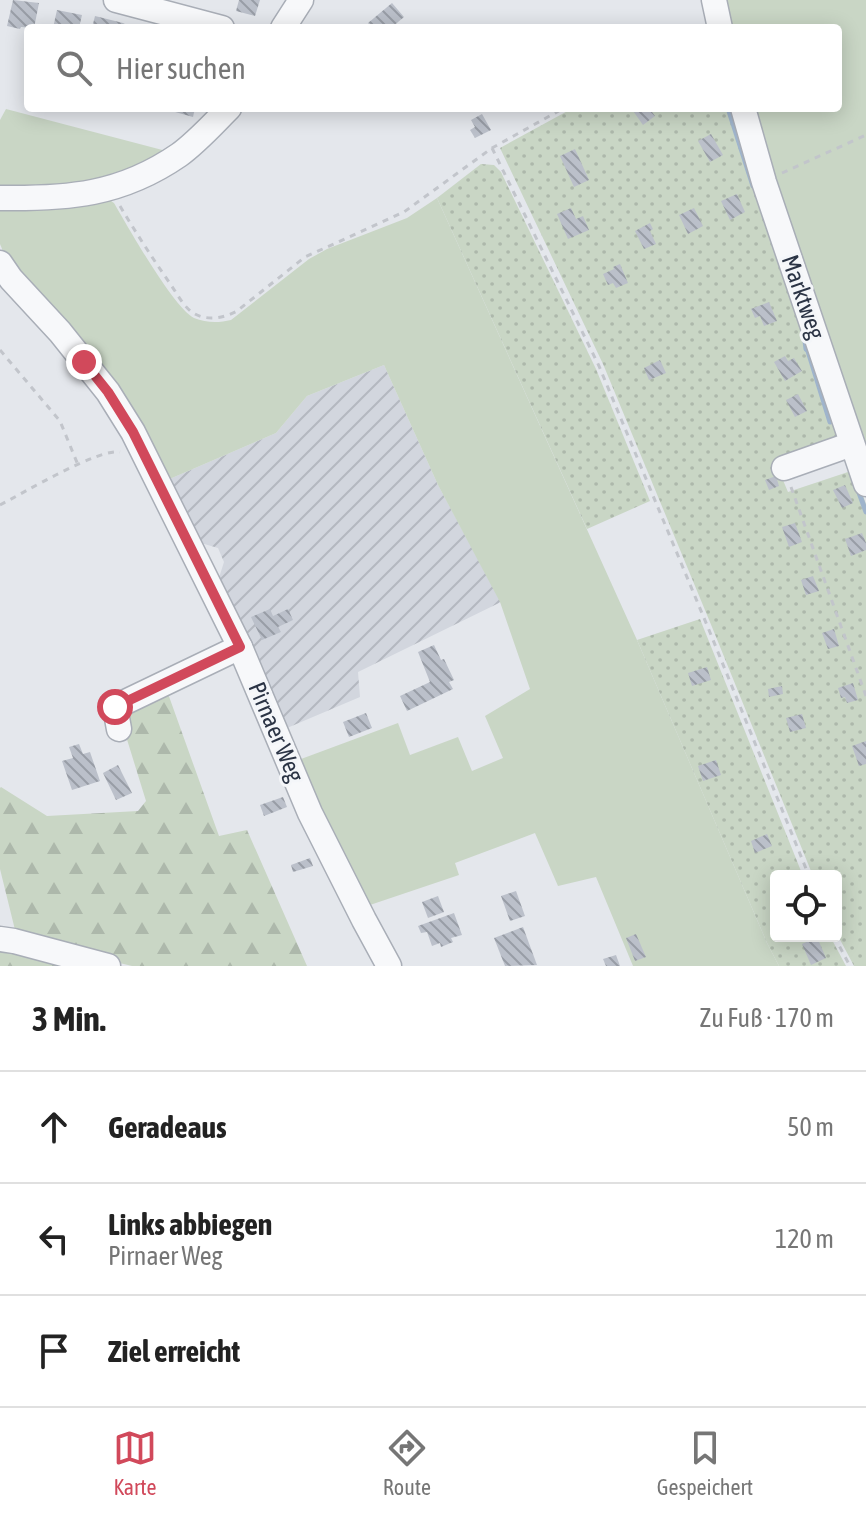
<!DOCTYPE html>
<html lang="de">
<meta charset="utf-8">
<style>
:root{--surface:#fff;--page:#f6f6f6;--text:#222;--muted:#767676;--line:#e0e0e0;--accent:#d1495b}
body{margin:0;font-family:"Asap Condensed",sans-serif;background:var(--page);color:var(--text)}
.controls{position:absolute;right:24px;bottom:24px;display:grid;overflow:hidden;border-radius:8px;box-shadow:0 4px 20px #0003}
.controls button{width:72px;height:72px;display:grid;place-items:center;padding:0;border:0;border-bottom:2px solid var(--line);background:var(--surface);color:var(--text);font:40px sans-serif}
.stop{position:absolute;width:24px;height:24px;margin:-18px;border:6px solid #d1495b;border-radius:50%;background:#fff}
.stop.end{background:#d1495b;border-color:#fff;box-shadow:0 2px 8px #0008}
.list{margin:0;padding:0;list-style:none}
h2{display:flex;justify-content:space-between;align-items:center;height:104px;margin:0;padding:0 32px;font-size:34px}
h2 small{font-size:26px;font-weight:400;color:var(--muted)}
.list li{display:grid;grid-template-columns:52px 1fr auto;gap:24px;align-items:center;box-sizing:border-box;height:112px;padding:0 32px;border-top:2px solid var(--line)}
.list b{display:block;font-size:30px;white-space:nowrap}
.list p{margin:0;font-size:26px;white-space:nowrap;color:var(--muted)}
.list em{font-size:26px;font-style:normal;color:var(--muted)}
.icon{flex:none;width:44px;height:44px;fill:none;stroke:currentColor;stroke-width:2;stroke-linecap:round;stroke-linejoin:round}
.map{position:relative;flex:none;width:866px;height:966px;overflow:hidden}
.search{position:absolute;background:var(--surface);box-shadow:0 4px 20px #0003;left:24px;right:24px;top:24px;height:88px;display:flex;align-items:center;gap:20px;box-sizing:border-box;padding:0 28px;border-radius:8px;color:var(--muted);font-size:30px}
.sheet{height:440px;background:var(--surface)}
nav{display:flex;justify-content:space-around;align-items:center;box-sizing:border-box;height:112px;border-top:2px solid var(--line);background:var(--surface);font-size:22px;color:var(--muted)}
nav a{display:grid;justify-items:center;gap:4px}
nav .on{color:var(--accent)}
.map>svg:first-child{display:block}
.industrial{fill:url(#industrial-furrows)}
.grass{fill:#c9d6c5}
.forest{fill:url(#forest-firs)}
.garden{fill:url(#garden-dots)}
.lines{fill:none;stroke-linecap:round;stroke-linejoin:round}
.stream{stroke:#9fb4cc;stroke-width:5}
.building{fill:url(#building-back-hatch)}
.minor-casing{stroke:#a9aeb7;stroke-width:27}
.path{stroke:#c2c5cb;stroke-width:3;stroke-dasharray:6 6;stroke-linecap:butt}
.minor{stroke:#f7f8fa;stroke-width:24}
.route{stroke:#d1495b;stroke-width:10}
.labels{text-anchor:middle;stroke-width:6;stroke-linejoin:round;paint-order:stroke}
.street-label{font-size:24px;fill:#2b3445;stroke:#f4f6f9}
</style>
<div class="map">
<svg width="866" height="966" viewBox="0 0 866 966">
<defs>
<pattern id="industrial-furrows" width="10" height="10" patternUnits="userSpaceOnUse" patternTransform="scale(2)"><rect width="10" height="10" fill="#d2d6de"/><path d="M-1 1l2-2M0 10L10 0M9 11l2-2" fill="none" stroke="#b4b8c0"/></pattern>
<pattern id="forest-firs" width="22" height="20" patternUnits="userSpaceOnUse" patternTransform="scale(2)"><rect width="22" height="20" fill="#c9d6c5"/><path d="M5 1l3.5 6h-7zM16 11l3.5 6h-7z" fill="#adb8ab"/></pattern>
<pattern id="garden-dots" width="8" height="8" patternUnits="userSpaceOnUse" patternTransform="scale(2)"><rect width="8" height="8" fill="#c9d6c5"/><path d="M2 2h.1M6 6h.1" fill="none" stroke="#adb8ab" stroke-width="1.8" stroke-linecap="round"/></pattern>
<pattern id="building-back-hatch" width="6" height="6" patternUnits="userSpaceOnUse" patternTransform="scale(2)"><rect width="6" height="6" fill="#bbc0ca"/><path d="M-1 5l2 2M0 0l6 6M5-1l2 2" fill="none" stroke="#989da6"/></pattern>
</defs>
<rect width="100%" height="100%" fill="#e4e7ec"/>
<polygon class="industrial" points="384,365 438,485 501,602 358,672 360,697 287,728 217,584 224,562 218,548 194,541 165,481 276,433 307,396"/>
<g class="grass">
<polygon points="718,0 866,0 866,469 747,108 838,108 838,28 724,28"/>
<polygon points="6,109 170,152 113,180 0,191 0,120"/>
<path d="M437,198L637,640L767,943L779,966H633L596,877L558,886L535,833L455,863L459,875L367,906L293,762L398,723L410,755L458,737L472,771L503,758L485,716L530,689L500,602L438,485L384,365L307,396L276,433L165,481L9,266L0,244V206L108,199L114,203C128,227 173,307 194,318C206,323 219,323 231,320L309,259L327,249L407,218Z"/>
</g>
<g class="forest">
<polygon points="166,688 219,836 247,830 307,966 132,966 17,938 0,869 0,788 1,787 47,816 138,811 146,801 125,733 120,709"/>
<polygon points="0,943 91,966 0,966"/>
</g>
<g class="garden">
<polygon points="573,108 736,108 846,439 777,466 788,492 854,470 866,504 866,966 854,966 836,932 836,876 813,876 712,627 603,364 500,148"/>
<polygon points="481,164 494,165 501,172 596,369 650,501 587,529 437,198"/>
<polygon points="700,619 803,876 776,876 776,936 830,936 846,966 779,966 767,943 637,640"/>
</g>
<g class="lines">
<g class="stream">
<polyline points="728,108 753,186"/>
<polyline points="805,341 806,349 808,351 830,422"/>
<polyline points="858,490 866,512"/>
</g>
</g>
<g class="building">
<polygon points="13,0 39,3 34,28 21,27 20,29 7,26"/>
<polygon points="239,0 260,0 255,16 236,11"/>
<polygon points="392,3 404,17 391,28 372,28 368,23"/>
<polygon points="57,10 82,15 79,28 53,28"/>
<polygon points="95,16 123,23 129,26 129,28 92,28"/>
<polygon points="161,108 195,108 193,117"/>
<polygon points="631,108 649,108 655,116 643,125"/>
<polygon points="482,114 491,130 475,138 470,130 475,127 471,120"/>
<polygon points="711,134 723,155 710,162 698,141"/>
<polygon points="575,149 589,180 574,187 560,156"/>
<polygon points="737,194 745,212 730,220 721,201"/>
<polygon points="571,208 576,219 583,216 589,230 568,239 557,214"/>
<polygon points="694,208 703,226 688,234 679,215"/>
<polygon points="650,223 653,229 650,231 656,244 644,249 635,231"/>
<polygon points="620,264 628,283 616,288 613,283 608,285 603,274 614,269 613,267"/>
<polygon points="769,302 777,321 764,326 760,316 755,318 751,309"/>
<polygon points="785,356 788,361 794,358 802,371 785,381 774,362"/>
<polygon points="660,360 666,373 649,380 644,368"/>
<polygon points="798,394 807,411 795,417 786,400"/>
<polygon points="776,476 779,486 769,490 765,480"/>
<polygon points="845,485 853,503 842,508 833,490"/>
<polygon points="795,523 802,542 789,547 782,527"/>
<polygon points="862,533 866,543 866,550 851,556 845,539"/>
<polygon points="813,576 819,591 806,595 801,580"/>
<polygon points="270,609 273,616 288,609 293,620 278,627 281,632 262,640 251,617"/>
<polygon points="834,629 839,646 828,649 822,633"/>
<polygon points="434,645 441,660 444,659 454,680 449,682 453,689 407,711 400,696 430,682 418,652"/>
<polygon points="707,667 711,680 692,686 688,673"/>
<polygon points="853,683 858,700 847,703 845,697 841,698 838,688"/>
<polygon points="782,686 783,694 769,697 768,689"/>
<polygon points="366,713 372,728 349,737 343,722"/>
<polygon points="802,714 806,728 790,732 786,718"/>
<polygon points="866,741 866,764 859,766 852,746"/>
<polygon points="79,744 83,754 90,752 100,781 72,790 62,761 73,758 69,747"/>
<polygon points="716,760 721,775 703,781 698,766"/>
<polygon points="118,765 132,793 116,800 103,773"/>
<polygon points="283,797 287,807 264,816 260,805"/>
<polygon points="767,834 772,846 755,853 751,841"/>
<polygon points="310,858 313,866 293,872 291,865"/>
<polygon points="516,891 525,916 510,921 501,896"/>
<polygon points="438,896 444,912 428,918 422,902"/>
<polygon points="454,913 462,935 451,938 453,942 441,947 440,943 432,946 427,932 421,933 418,926"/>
<polygon points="523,927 537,965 505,966 494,938"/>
<polygon points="636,934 646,957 635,961 626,938"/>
<polygon points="817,937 826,958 811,965 802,944"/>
<polygon points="616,955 620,966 606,966 603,959"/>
</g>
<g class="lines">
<defs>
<g id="minor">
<polyline points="116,0 222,28"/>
<polyline points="714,0 720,28"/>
<polyline points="283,28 301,0"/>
<polyline points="743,108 764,182 866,484"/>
<path d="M0,198C68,199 121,195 179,155C197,142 213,124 229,108"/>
<polyline points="0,263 11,279 60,332 108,392 133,432 240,647 310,813 364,920 389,966"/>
<polyline points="784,468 852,444"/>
<polyline points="119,729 115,707 240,647"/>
<polyline points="0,939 14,941 108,966"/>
</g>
</defs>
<use href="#minor" class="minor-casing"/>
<g class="path">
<polyline points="492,148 599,366 709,630 809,876"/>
<polyline points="782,173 866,135"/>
<path d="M120,206C136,233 153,259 171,285C178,295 184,308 195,314C208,321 224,318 237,311L305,257L404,212L492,148L564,108"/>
<polyline points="0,350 60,421 78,465"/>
<polyline points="791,487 866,696"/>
<path d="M0,505C23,493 99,448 120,452"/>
<polyline points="834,936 850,966"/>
</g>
<use href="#minor" class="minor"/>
</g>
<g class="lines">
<polyline class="route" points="84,362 108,392 133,432 240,647 115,707"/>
</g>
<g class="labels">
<g class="street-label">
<text transform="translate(803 297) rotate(71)" y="8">Marktweg</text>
<text transform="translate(276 732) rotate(67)" y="8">Pirnaer Weg</text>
</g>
</g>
</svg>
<div class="controls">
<button><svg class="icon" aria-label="locate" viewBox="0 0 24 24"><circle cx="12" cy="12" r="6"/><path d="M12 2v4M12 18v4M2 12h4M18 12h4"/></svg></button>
</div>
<div class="stop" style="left:115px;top:707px"></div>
<div class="stop end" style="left:84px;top:362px"></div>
<div class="search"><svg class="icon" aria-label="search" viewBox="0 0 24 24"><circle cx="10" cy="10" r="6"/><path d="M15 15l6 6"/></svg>Hier suchen</div>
</div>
<section class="sheet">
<h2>3 Min.<small>Zu Fuß · 170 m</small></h2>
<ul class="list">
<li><svg class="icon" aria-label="ahead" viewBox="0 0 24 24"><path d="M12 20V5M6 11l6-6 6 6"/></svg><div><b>Geradeaus</b></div><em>50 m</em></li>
<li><svg class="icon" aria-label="left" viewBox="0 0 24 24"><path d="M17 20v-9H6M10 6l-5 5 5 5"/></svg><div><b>Links abbiegen</b><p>Pirnaer Weg</p></div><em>120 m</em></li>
<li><svg class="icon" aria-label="arrive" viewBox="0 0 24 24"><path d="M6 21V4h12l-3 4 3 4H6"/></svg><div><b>Ziel erreicht</b></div></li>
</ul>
</section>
<nav>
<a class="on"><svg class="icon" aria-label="map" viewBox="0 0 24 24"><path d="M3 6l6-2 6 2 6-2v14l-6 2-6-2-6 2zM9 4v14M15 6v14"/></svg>Karte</a>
<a><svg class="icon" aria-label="directions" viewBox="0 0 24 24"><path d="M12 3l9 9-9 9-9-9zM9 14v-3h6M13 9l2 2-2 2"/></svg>Route</a>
<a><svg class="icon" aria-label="saved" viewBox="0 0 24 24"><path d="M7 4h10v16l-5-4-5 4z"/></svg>Gespeichert</a>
</nav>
